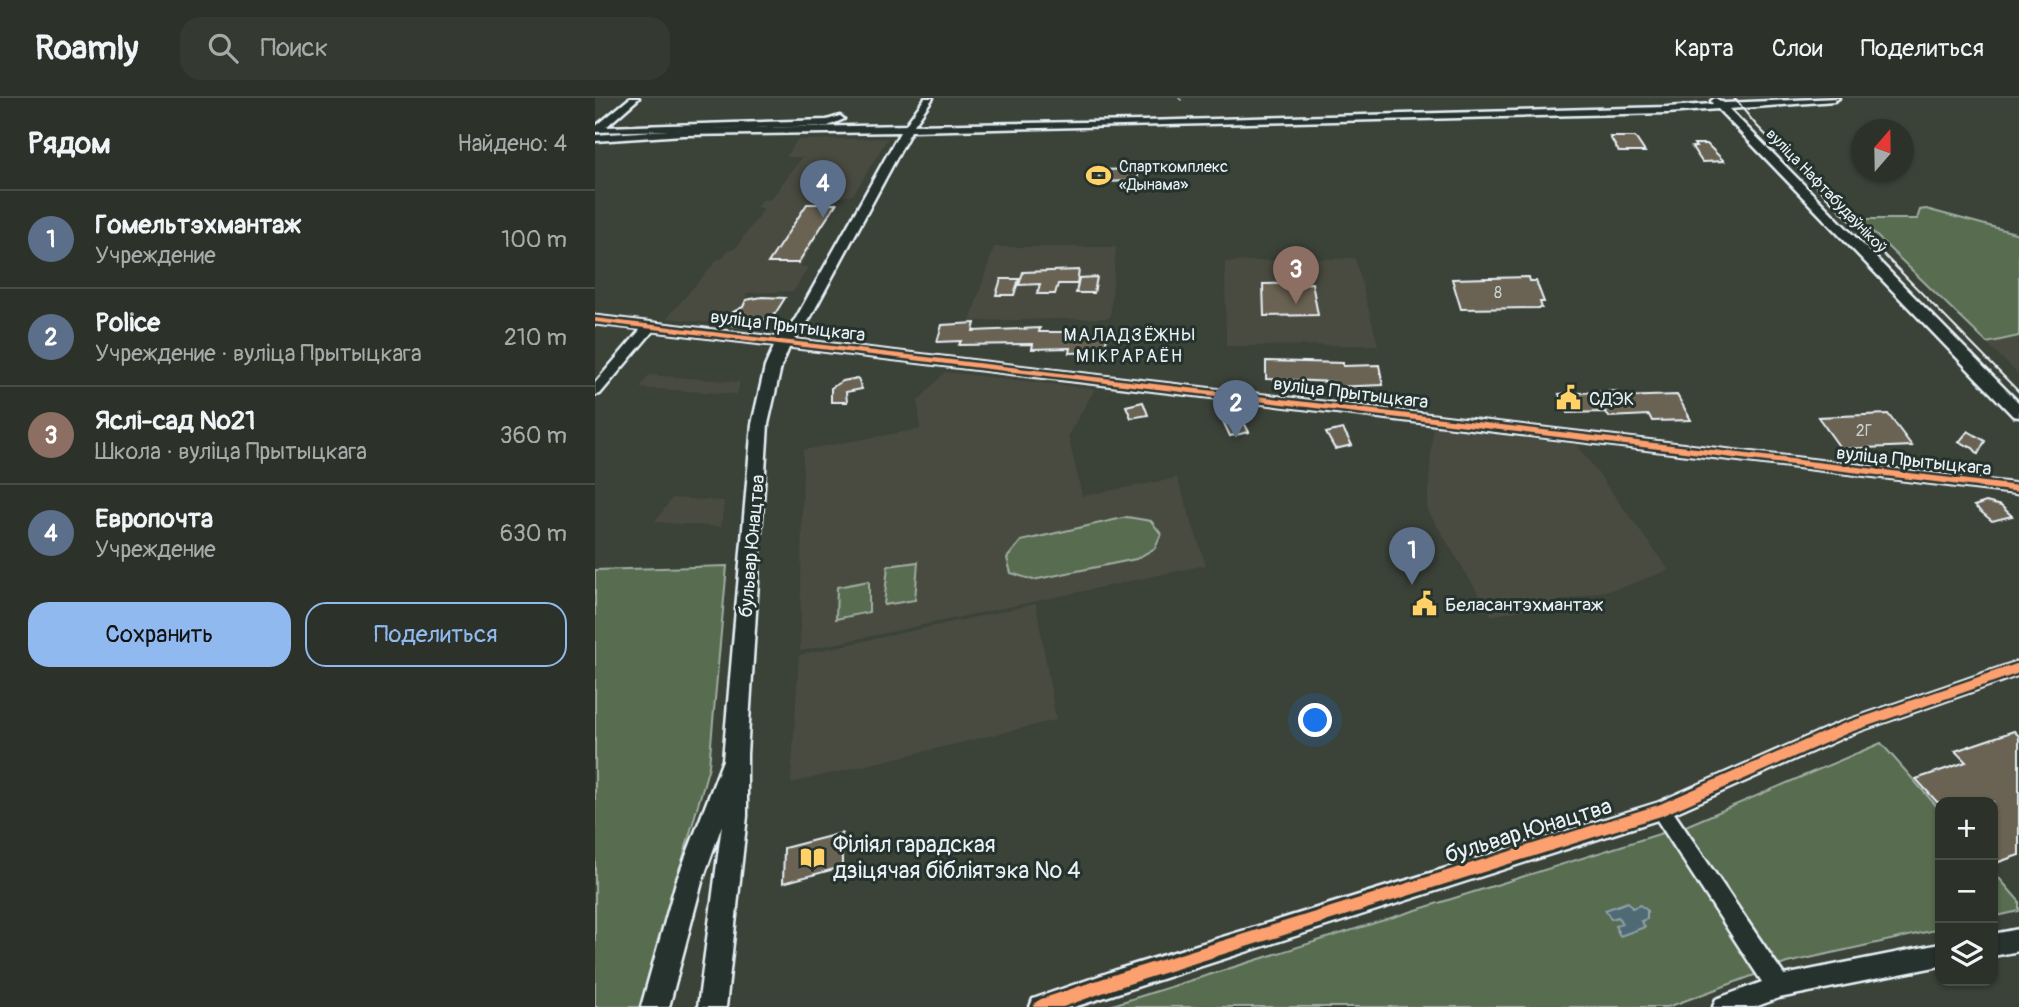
<!DOCTYPE html>
<html lang="ru">
<meta charset="utf-8">
<style>
:root{--surface:#2c322a;--page:#343a32;--text:#f1f3f6;--muted:#a6aaa8;--line:#484d47;--accent:#90b9f0}
body{margin:0;font-family:Pangolin,sans-serif;background:var(--page);color:var(--text)}
.controls{position:absolute;right:21px;bottom:21px;display:grid;overflow:hidden;border-radius:14px;box-shadow:0 2px 5px #0004}
.controls button{width:63px;height:63px;display:grid;place-items:center;padding:0;border:0;border-bottom:2px solid var(--line);background:var(--surface);color:var(--text);font:35px sans-serif}
.compass{position:absolute;left:1256px;top:21px;width:63px;height:63px;border-radius:50%;background:var(--surface);box-shadow:0 2px 5px #0004;rotate:20deg}
.you{position:absolute;left:721px;top:623px;width:24px;height:24px;margin:-18px;border:5px solid #fff;border-radius:50%;background:#1a73e8;box-shadow:0 0 0 10px #1a73e833}
.badge{display:grid;place-items:center;width:46px;height:46px;border-radius:50%;background:var(--accent);color:#fff;font-size:23px;font-weight:700}
.pin{position:absolute;translate:-50% -58px;filter:drop-shadow(0 2px 4px #0008)}
.pin::after{content:'';position:absolute;top:37px;width:24px;height:21px;background:inherit;clip-path:polygon(0 0,100% 0,50% 100%)}
.list{margin:0;padding:0;list-style:none}
h2{display:flex;justify-content:space-between;align-items:center;height:91px;margin:0;padding:0 28px;font-size:30px}
h2 small{font-size:23px;font-weight:400;color:var(--muted)}
.list li{display:grid;grid-template-columns:46px 1fr auto;gap:21px;align-items:center;box-sizing:border-box;height:98px;padding:0 28px;border-top:2px solid var(--line)}
.list b{display:block;font-size:26px;white-space:nowrap}
.list p{margin:0;font-size:23px;white-space:nowrap;color:var(--muted)}
.list em{font-size:23px;font-style:normal;color:var(--muted)}
.actions{display:flex;gap:14px;padding:21px 28px}
.actions a{flex:1;padding:16px 0;border:2px solid var(--accent);border-radius:21px;text-align:center;font-size:24px;color:var(--accent)}
.actions .main{background:var(--accent);color:#111}
.icon{flex:none;width:38px;height:38px;fill:none;stroke:currentColor;stroke-width:2;stroke-linecap:round;stroke-linejoin:round}
.map{position:relative;flex:none;width:1424px;height:909px;overflow:hidden}
header{display:flex;align-items:center;gap:42px;box-sizing:border-box;height:98px;padding:0 35px;background:var(--surface);border-bottom:2px solid var(--line)}
header strong{font-size:33px}
nav{display:flex;gap:38px;margin-inline-start:auto;font-size:24px}
.search{width:490px;height:63px;background:var(--page);display:flex;align-items:center;gap:18px;box-sizing:border-box;padding:0 24px;border-radius:21px;color:var(--muted);font-size:26px}
main{display:flex}
aside{flex:1;background:var(--surface)}
.map>svg:first-child{display:block}
.built{fill:#494c40}
.green{fill:#586c50;stroke:#a0aea4;stroke-width:2}
.water{fill:#506b75;stroke:#8da1a9;stroke-width:2}
.lines{fill:none;stroke-linecap:round;stroke-linejoin:round}
.stream{stroke:#8da1a9;stroke-width:2}
.building{fill:#6b6453;stroke:#e8f1f8;stroke-width:2}
.minor-casing{stroke:#e8f1f8;stroke-width:5}
.major-casing{stroke:#e8f1f8;stroke-width:5}
.minor{fill:#26332d;fill-rule:evenodd}
.major{fill:#26332d;fill-rule:evenodd}
.tram{stroke:#e8f1f8;stroke-width:2}
.cycleway-casing{stroke:#26332d;stroke-width:5}
.cycleway{fill:#fca06f;fill-rule:evenodd}
.labels{text-anchor:middle;stroke-width:6;stroke-linejoin:round;paint-order:stroke}
.far-poi-label{font-size:16px;fill:#e8f1f8;stroke:#26332d;text-anchor:start}
.far-street-label{font-size:16px;fill:#e8f1f8;stroke:#26332d}
.number-label{font-size:16px;fill:#c9cecf}
.far-neighbourhood-label{font-size:18px;letter-spacing:2px;fill:#e8f1f8;stroke:#26332d}
.street-label{font-size:19px;fill:#e8f1f8;stroke:#26332d}
.poi-label{font-size:19px;fill:#e8f1f8;stroke:#26332d;text-anchor:start}
.near-street-label{font-size:23px;fill:#e8f1f8;stroke:#26332d}
.near-poi-label{font-size:23px;fill:#e8f1f8;stroke:#26332d;text-anchor:start}
</style>
<header>
<strong>Roamly</strong>
<div class="search"><svg class="icon" aria-label="search" viewBox="0 0 24 24"><circle cx="10" cy="10" r="6"/><path d="M15 15l6 6"/></svg>Поиск</div>
<nav><a>Карта</a><a>Слои</a><a>Поделиться</a></nav>
</header>
<main>
<aside>
<h2>Рядом<small>Найдено: 4</small></h2>
<ul class="list">
<li><span class="badge" style="background:#5c6f8a">1</span><div><b>Гомельтэхмантаж</b><p>Учреждение</p></div><em>100 m</em></li>
<li><span class="badge" style="background:#5c6f8a">2</span><div><b>Police</b><p>Учреждение · вуліца Прытыцкага</p></div><em>210 m</em></li>
<li><span class="badge" style="background:#8d6e63">3</span><div><b>Яслі-сад №21</b><p>Школа · вуліца Прытыцкага</p></div><em>360 m</em></li>
<li><span class="badge" style="background:#5c6f8a">4</span><div><b>Европочта</b><p>Учреждение</p></div><em>630 m</em></li>
</ul>
<div class="actions"><a class="main">Сохранить</a><a>Поделиться</a></div>
</aside>
<div class="map">
<svg width="1424" height="909" viewBox="0 0 1424 909">
<rect width="100%" height="100%" fill="#3b4238"/>
<filter id="ink" filterUnits="userSpaceOnUse"><feTurbulence type="fractalNoise" baseFrequency=".0143" numOctaves="2"/><feDisplacementMap in="SourceGraphic" scale="14" xChannelSelector="R" yChannelSelector="G"/><feConvolveMatrix kernelMatrix="1 2 1 2 8 2 1 2 1" color-interpolation-filters="sRGB"/></filter>
<g filter="url(#ink)">
<g class="built">
<polygon points="293,40 258,97 244,99 205,169 213,169 199,193 152,195 148,209 138,214 127,226 72,220 123,161 129,160 132,152 140,151 169,111 161,109 167,102 176,101 207,59 191,59 202,42"/>
<polygon points="399,149 521,149 515,220 375,223"/>
<polygon points="760,160 783,247 631,248 630,164"/>
<polygon points="1424,238 1424,277 1392,245"/>
<polygon points="350,274 500,291 473,337 487,398 582,380 611,467 205,553 208,352 325,331 323,303"/>
<polygon points="54,277 145,284 142,296 45,290"/>
<polygon points="838,329 982,347 1074,472 1028,489 897,518 832,411"/>
<polygon points="77,400 129,403 126,429 60,424"/>
<polygon points="441,506 461,622 196,685 204,557"/>
</g>
<g class="green">
<polygon points="1331,111 1424,136 1424,238 1392,245 1264,121 1322,121 1325,112"/>
<polygon points="532,419 556,423 566,436 560,450 541,461 438,482 416,475 412,460 426,443"/>
<polygon points="323,464 320,502 289,507 293,468"/>
<polygon points="132,468 114,668 46,909 0,909 0,472"/>
<polygon points="274,483 274,514 241,521 242,489"/>
<polygon points="1286,645 1345,712 1345,831 1192,865 1073,909 511,909 1093,727"/>
<polygon points="1398,773 1424,803 1424,813 1398,819"/>
</g>
<polygon class="water" points="1033,804 1037,810 1045,807 1052,812 1052,821 1046,823 1050,829 1025,838 1020,828 1027,826 1023,819 1016,821 1010,812"/>
<g class="lines">
<polyline class="stream" points="584,0 586,2"/>
</g>
<g class="building">
<polygon points="1015,39 1040,39 1050,54 1024,54"/>
<polygon points="1099,46 1112,46 1129,63 1107,64 1097,49 1101,49"/>
<polygon points="544,71 542,83 504,84 504,72"/>
<polygon points="212,106 241,106 203,165 173,165"/>
<polygon points="484,172 482,186 463,186 460,196 442,196 445,186 424,187 428,174"/>
<polygon points="502,179 499,195 481,195 484,180"/>
<polygon points="934,179 935,183 941,183 949,204 945,204 947,210 866,211 857,181"/>
<polygon points="406,181 424,181 419,197 401,197"/>
<polygon points="717,185 723,217 669,218 668,186"/>
<polygon points="167,199 190,200 178,219 150,228 137,227 131,223 138,214 148,209 151,202"/>
<polygon points="380,225 378,233 445,230 444,234 478,234 477,237 512,236 510,254 474,255 475,250 437,251 438,246 364,247 366,243 342,244 347,227"/>
<polygon points="671,263 748,265 748,268 784,267 788,287 739,289 739,284 671,281"/>
<polygon points="263,280 267,291 251,294 252,304 236,304 236,290 248,283"/>
<polygon points="1022,293 1025,299 1082,297 1096,322 1057,323 1054,317 1014,319 1011,314 972,315 964,296"/>
<polygon points="548,304 553,317 536,320 531,308"/>
<polygon points="1293,316 1317,348 1246,351 1223,319"/>
<polygon points="645,317 654,334 635,338 627,321"/>
<polygon points="748,331 757,347 740,351 731,335"/>
<polygon points="1373,333 1390,343 1383,356 1378,350 1364,344"/>
<polygon points="1391,404 1406,408 1417,418 1397,423 1379,408"/>
<polygon points="1419,633 1424,638 1424,757 1398,766 1398,704 1342,704 1321,681 1371,664 1360,653"/>
<polygon points="247,735 247,769 188,785 189,750"/>
</g>
<g class="lines">
<defs>
<g id="minor">
<polygon points="35,0 44,0 11,29 232,22 245,18 249,21 233,28 0,34 0,29"/>
<polygon points="330,0 338,0 316,31 310,31 309,29"/>
<polygon points="0,218 1424,386 1424,396 58,233 5,296 0,297 0,285 46,231 0,226"/>
<polygon points="1424,563 1424,577 1256,636 1079,715 1189,877 1345,846 1345,868 1184,900 1160,909 1118,909 1121,901 1167,884 1062,722 479,909 435,909 438,901 524,871 1062,705 1242,626"/>
<polygon points="1424,831 1424,853 1398,858 1398,836"/>
</g>
<polygon id="major" points="1120,0 1129,5 1244,0 1239,3 1134,11 1424,305 1424,319 1418,318 1123,11 1072,15 316,33 214,222 196,245 186,269 173,326 152,656 152,718 131,909 103,909 127,727 107,784 74,909 46,909 81,784 128,662 157,326 170,269 181,244 201,220 305,34 88,37 0,43 0,37 88,31 548,23 1072,9 1118,6 1116,3"/>
</defs>
<use href="#minor" class="minor-casing"/>
<use href="#major" class="major-casing"/>
<use href="#minor" class="minor"/>
<use href="#major" class="major"/>
<polyline class="tram" points="1139,0 1161,27 1424,294"/>
<defs>
<g id="cycleway">
<polygon points="0,220 1424,388 1424,394 0,224"/>
<polygon points="1424,565 1424,575 1253,635 1066,718 524,889 468,909 438,909 441,904 446,901 524,875 1063,707 1245,627"/>
</g>
</defs>
<use href="#cycleway" class="cycleway-casing"/>
<use href="#cycleway" class="cycleway"/>
</g>
</g>
<defs>
<symbol id="stadium-bare" viewBox="-9 -9 18 18"><path d="M0-5a6.5 5 0 1 0 0 10a6.5 5 0 1 0 0-10ZM-3.5-1.8h7v3.6h-7Z" fill="#ffd166" stroke="#26332d" stroke-width="2.5" paint-order="stroke"/></symbol>
<symbol id="civic-bare" viewBox="-9 -9 18 18"><path d="M-.6-6.5H3V-4.5H.6V-3L4-1V1h2V6H-6V1h2V-1L-.6-3ZM-1.2 2.5V6h2.4V2.5Z" fill="#ffd166" stroke="#26332d" stroke-width="2.5" paint-order="stroke"/></symbol>
<symbol id="library-bare" viewBox="-9 -9 18 18"><path d="M-6-4Q-3-5.5-.7-3.5V5Q-3 3-6 4ZM6-4Q3-5.5 .7-3.5V5Q3 3 6 4Z" fill="#ffd166" stroke="#26332d" stroke-width="2.5" paint-order="stroke"/></symbol>
</defs>
<g fill-rule="evenodd">
<use href="#stadium-bare" x="486" y="60" width="35" height="35"/>
<use href="#civic-bare" x="956" y="282" width="35" height="35"/>
<use href="#civic-bare" x="812" y="488" width="35" height="35"/>
<use href="#library-bare" x="200" y="742" width="35" height="35"/>
</g>
<g class="labels">
<g class="far-poi-label">
<text x="524" y="74">Спарткомплекс<tspan x="524" dy="18">«Дынама»</tspan></text>
</g>
<g class="far-street-label">
<text transform="translate(1232 92) rotate(46)" y="6">вуліца Нафтабудаўнікоў</text>
</g>
<g class="number-label">
<text x="903" y="200">8</text>
<text x="1269" y="338">2Г</text>
</g>
<g class="far-neighbourhood-label">
<text x="535" y="243">МАЛАДЗЁЖНЫ<tspan x="535" dy="21">МІКРАРАЁН</tspan></text>
</g>
<g class="street-label">
<text transform="translate(193 227) rotate(7)" y="7">вуліца Прытыцкага</text>
<text transform="translate(756 294) rotate(7)" y="7">вуліца Прытыцкага</text>
<text transform="translate(1319 362) rotate(6)" y="7">вуліца Прытыцкага</text>
<text transform="translate(156 448) rotate(-85)" y="7">бульвар Юнацтва</text>
</g>
<g class="poi-label">
<text x="994" y="307">СДЭК</text>
<text x="850" y="513">Беласантэхмантаж</text>
</g>
<g class="near-street-label">
<text transform="translate(933 732) rotate(-17)" y="8">бульвар Юнацтва</text>
</g>
<g class="near-poi-label">
<text x="238" y="754">Філіял гарадская<tspan x="238" dy="26">дзіцячая бібліятэка № 4</tspan></text>
</g>
</g>
</svg>
<div class="controls">
<button>+</button>
<button>−</button>
<button><svg class="icon" aria-label="layers" viewBox="0 0 24 24"><path d="M12 4l9 5-9 5-9-5zM3 14l9 5 9-5"/></svg></button>
</div>
<svg class="compass" viewBox="-18 -18 36 36"><path d="M0-13l5 13h-10z" fill="#e53935"/><path d="M0 13l5-13h-10z" fill="#a6aaa8"/></svg>
<div class="you"></div>
<div class="pin badge" style="left:817px;top:487px;background:#5c6f8a">1</div>
<div class="pin badge" style="left:641px;top:340px;background:#5c6f8a">2</div>
<div class="pin badge" style="left:701px;top:206px;background:#8d6e63">3</div>
<div class="pin badge" style="left:228px;top:120px;background:#5c6f8a">4</div>
</div>
</main>
